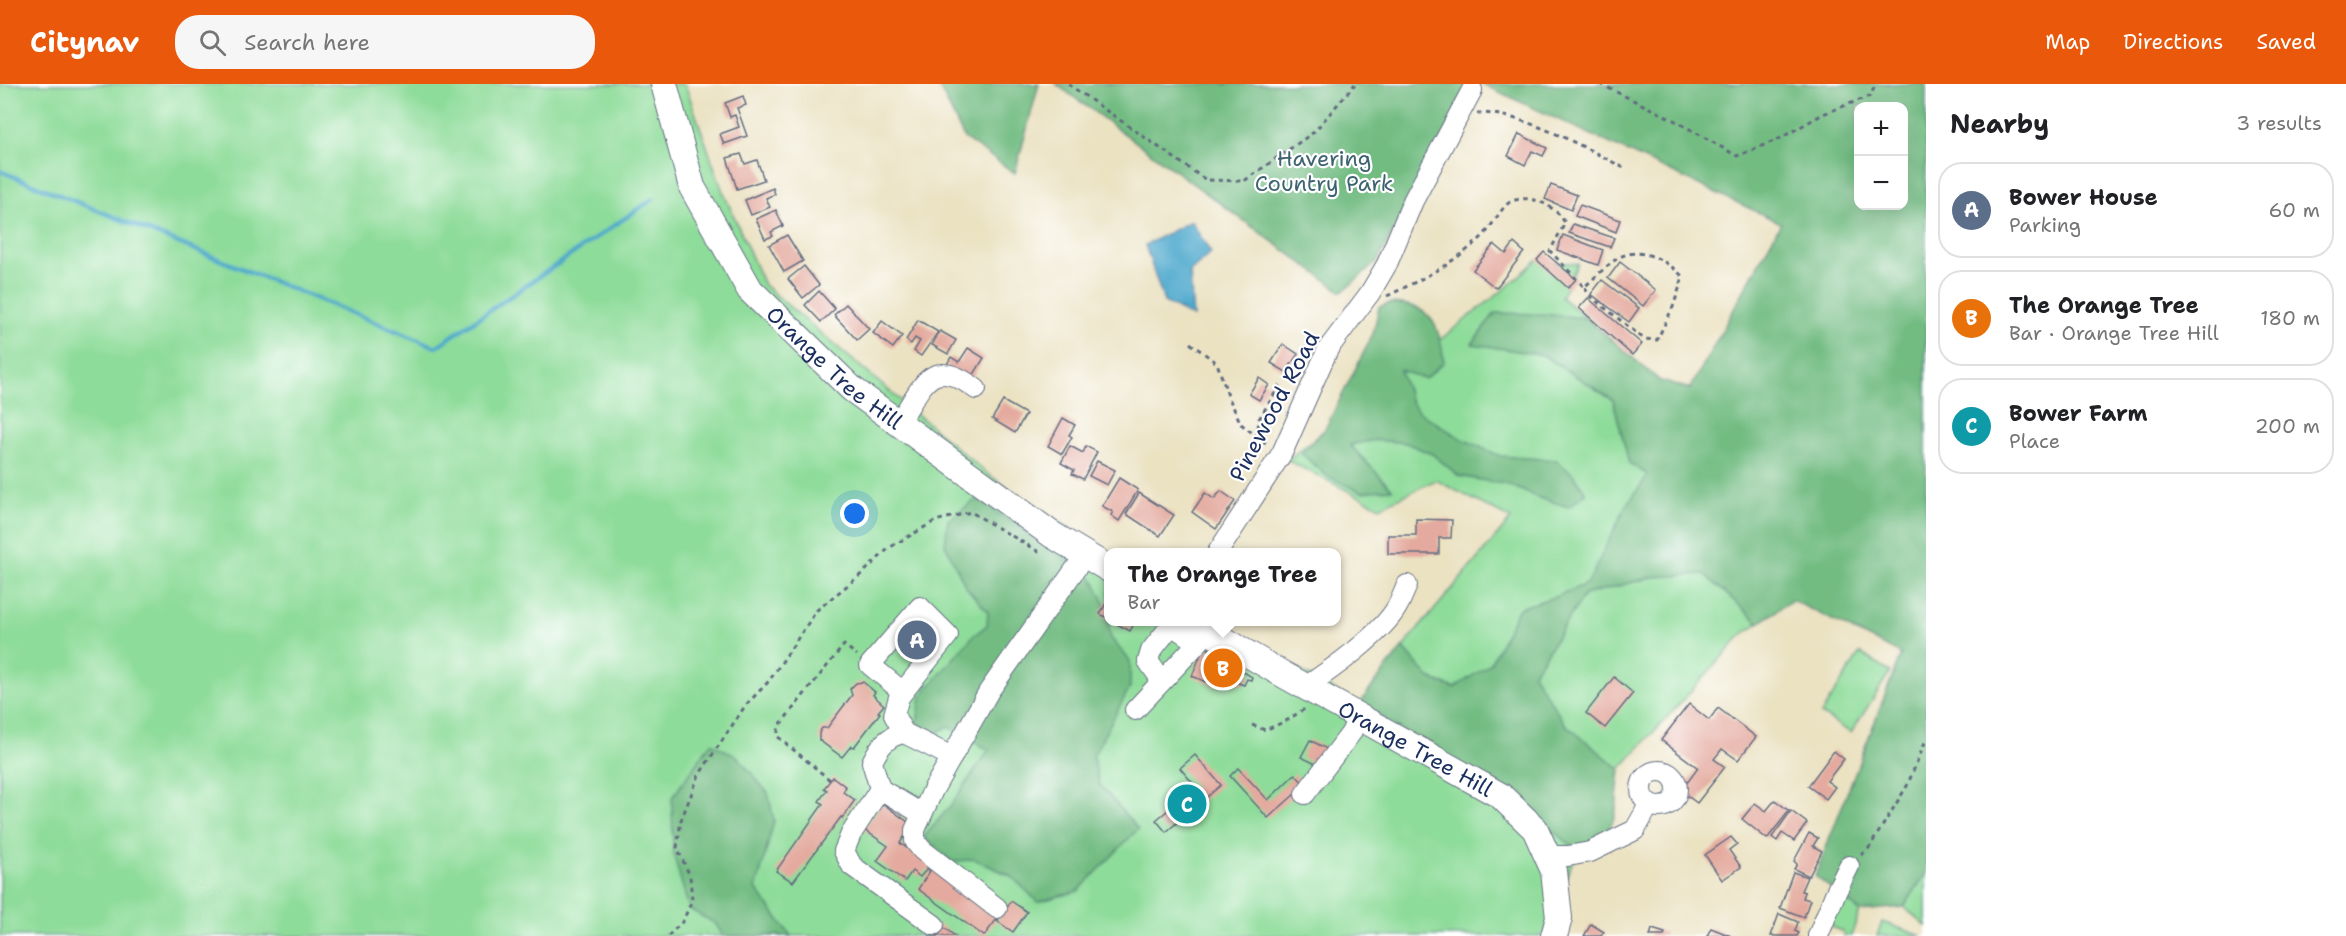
<!DOCTYPE html>
<meta charset="utf-8">
<style>
:root{--surface:#fff;--page:#f6f6f6;--text:#202124;--muted:#757577;--line:#e0e0e0;--accent:#ea580c}
body{margin:0;font-family:"Shantell Sans",sans-serif;background:var(--page);color:var(--text)}
.controls{position:absolute;right:18px;top:18px;display:grid;overflow:hidden;border-radius:12px;box-shadow:0 6px 24px #0002}
.controls button{width:54px;height:54px;display:grid;place-items:center;padding:0;border:0;border-bottom:2px solid var(--line);background:var(--surface);color:var(--text);font:30px sans-serif}
.you{position:absolute;left:855px;top:430px;width:21px;height:21px;margin:-15px;border:4px solid #fff;border-radius:50%;background:#1a73e8;box-shadow:0 0 0 9px #1a73e833}
.badge{display:grid;place-items:center;width:39px;height:39px;border-radius:50%;background:var(--accent);color:#fff;font-size:20px;font-weight:700}
.pin{position:absolute;translate:-50% -50%;border:3px solid #fff;box-shadow:0 2px 6px #0006}
.popup{position:absolute;left:1104px;top:464px;width:237px;height:78px;box-sizing:border-box;display:grid;place-content:center;border-radius:12px;background:var(--surface);filter:drop-shadow(0 2px 4px #0005);font-size:20px;white-space:nowrap;color:var(--muted)}
.popup b{font-size:22px;color:var(--text)}
.popup::after{content:'';position:absolute;left:50%;top:100%;margin-left:-12px;border:12px solid transparent;border-top-color:var(--surface)}
.list{margin:0;padding:0;list-style:none}
h2{display:flex;justify-content:space-between;align-items:center;height:78px;margin:0;padding:0 24px;font-size:26px}
h2 small{font-size:20px;font-weight:400;color:var(--muted)}
.list li{display:grid;grid-template-columns:39px 1fr auto;gap:18px;align-items:center;box-sizing:border-box;height:96px;margin:0 12px 12px;padding:0 12px;border:2px solid var(--line);border-radius:24px}
.list b{display:block;font-size:22px;white-space:nowrap}
.list p{margin:0;font-size:20px;white-space:nowrap;color:var(--muted)}
.list em{font-size:20px;font-style:normal;color:var(--muted)}
.icon{flex:none;width:33px;height:33px;fill:none;stroke:currentColor;stroke-width:2;stroke-linecap:round;stroke-linejoin:round}
.map{position:relative;flex:none;width:1926px;height:852px;overflow:hidden}
header{display:flex;align-items:center;gap:36px;box-sizing:border-box;height:84px;padding:0 30px;background:var(--accent);color:#fff}
header strong{font-size:28px}
nav{display:flex;gap:33px;margin-inline-start:auto;font-size:21px}
.search{width:420px;height:54px;background:var(--page);display:flex;align-items:center;gap:15px;box-sizing:border-box;padding:0 21px;border-radius:24px;color:var(--muted);font-size:22px}
main{display:flex}
aside{flex:1;background:var(--surface)}
.map>svg:first-child{display:block}
.green{fill:#8edc9a;stroke:#54867c;stroke-width:1.5}
.forest{fill:#72bc82;stroke:#467670;stroke-width:1.5;fill-rule:evenodd}
.water{fill:#4ea8cc;stroke:#346c95;stroke-width:1.5}
.lines{fill:none;stroke-linecap:round;stroke-linejoin:round}
.stream{stroke:#4ea8cc;stroke-width:4.5}
.building{fill:#e4aa9f}
.minor-casing{stroke:#646e81;stroke-width:22}
.major-casing{stroke:#646e81;stroke-width:28}
.path{stroke:#646e81;stroke-width:3;stroke-dasharray:4.5 4.5;stroke-linecap:butt}
.minor{stroke:#fff;stroke-width:20}
.major{stroke:#fff;stroke-width:26}
.labels{text-anchor:middle;stroke-width:4.5;stroke-linejoin:round;paint-order:stroke}
.park-label{font-size:22px;fill:#3e6370;stroke:#fff}
.street-label{font-size:22px;fill:#1b2f5e;stroke:#fff}
</style>
<header>
<strong>Citynav</strong>
<div class="search"><svg class="icon" aria-label="search" viewBox="0 0 24 24"><circle cx="10" cy="10" r="6"/><path d="M15 15l6 6"/></svg>Search here</div>
<nav><a>Map</a><a>Directions</a><a>Saved</a></nav>
</header>
<main>
<div class="map">
<svg width="1926" height="852" viewBox="0 0 1926 852">
<rect width="100%" height="100%" fill="#fff"/>
<filter id="ink" filterUnits="userSpaceOnUse"><feTurbulence type="fractalNoise" baseFrequency=".0167" numOctaves="2"/><feDisplacementMap in="SourceGraphic" scale="12" xChannelSelector="R" yChannelSelector="G"/><feConvolveMatrix kernelMatrix="1 2 1 2 8 2 1 2 1" color-interpolation-filters="sRGB"/></filter>
<filter id="wash" filterUnits="userSpaceOnUse"><feTurbulence type="fractalNoise" baseFrequency=".008" numOctaves="4" result="noise"/><feDisplacementMap in="SourceGraphic" scale="24" xChannelSelector="R" yChannelSelector="G"/><feGaussianBlur stdDeviation="1.35" result="paint"/><feColorMatrix in="noise" values="0 0 0 0 0 0 0 0 0 0 0 0 0 0 0 0 0 1.4 0 .05"/><feComposite in="paint" operator="in"/></filter>
<g filter="url(#wash)">
<rect width="100%" height="100%" fill="#ebe2c2"/>
<g class="green">
<polygon points="0,0 685,0 722,105 764,201 989,391 1109,470 1109,538 1213,538 1359,620 1403,563 1511,435 1436,396 1380,423 1287,376 1508,202 1537,176 1578,180 1561,213 1660,297 1690,305 1792,516 1742,551 1620,685 1615,733 1577,766 1543,852 0,852"/>
<polygon points="1860,569 1890,588 1851,649 1821,630"/>
<polygon points="1926,789 1926,842 1904,823"/>
<polygon points="1839,810 1860,827 1851,852 1843,852 1844,848 1826,841"/>
<polygon points="1882,838 1922,852 1877,852"/>
</g>
<g class="forest">
<polygon points="938,0 1039,0 1015,89 964,54"/>
<polygon points="1056,0 1472,0 1377,178 1342,208"/>
<path d="M1482,0H1926V789L1904,823L1860,827L1815,792L1901,570L1792,516L1759,539L1704,490L1653,493L1584,511L1533,590L1565,640L1620,685L1615,733L1605,751L1577,766L1512,713L1359,620L1403,563L1429,594L1454,604L1490,580L1519,524L1557,512L1588,499L1625,424L1648,391L1629,379L1613,316L1543,271L1472,260L1495,229L1542,230L1586,234L1660,297L1690,305L1781,139ZM1858,22H1904V122H1858Z"/>
<path d="M1390,219C1432,220 1439,240 1444,278L1425,295L1400,286L1411,318L1419,328L1460,354L1500,372L1556,376L1574,391L1586,409L1569,423L1539,414L1509,401L1459,392L1432,370L1406,359L1376,356L1350,361L1392,405L1362,408L1327,392L1301,369L1325,345L1373,250L1379,223Z"/>
<polygon points="977,415 1093,495 1103,515 1111,554 1130,577 1130,603 1093,672 1099,700 1138,745 1078,807 1038,818 1011,792 974,775 952,778 924,753 951,721 989,666 949,642 936,649 917,640 921,612 973,552 987,541 988,528 966,503 945,460 948,436"/>
<polygon points="711,659 737,672 768,709 774,737 756,805 791,852 723,852 716,840 689,825 673,769 672,714"/>
</g>
<polygon class="water" points="1191,137 1211,169 1190,188 1193,233 1164,218 1145,161"/>
<g class="lines">
<polyline class="stream" points="0,87 436,263 653,115"/>
</g>
<g id="blocks">
<g class="building">
<polygon points="743,12 746,21 737,24 747,52 724,60 720,50 739,43 735,31 730,33 725,19"/>
<polygon points="1519,50 1547,64 1543,72 1532,67 1525,81 1508,72"/>
<polygon points="741,70 745,80 757,76 764,96 737,105 727,74"/>
<polygon points="1551,101 1577,111 1571,126 1545,115"/>
<polygon points="773,104 775,110 766,114 770,123 751,131 745,116"/>
<polygon points="1580,121 1620,136 1616,148 1575,132"/>
<polygon points="776,126 783,142 771,148 773,152 765,155 756,135"/>
<polygon points="1573,140 1614,154 1610,163 1569,149"/>
<polygon points="787,151 803,177 784,188 769,161"/>
<polygon points="1563,151 1603,166 1598,181 1557,166"/>
<polygon points="1514,159 1524,168 1496,204 1473,186 1494,160 1506,170"/>
<polygon points="1544,168 1576,195 1568,204 1537,176"/>
<polygon points="1620,178 1656,206 1643,222 1608,194"/>
<polygon points="804,182 819,201 803,214 788,195"/>
<polygon points="1602,196 1639,224 1629,238 1591,210"/>
<polygon points="819,207 835,225 821,238 805,221"/>
<polygon points="1588,214 1642,260 1632,271 1579,224"/>
<polygon points="846,220 869,245 857,256 834,231"/>
<polygon points="918,236 938,248 921,272 914,267 920,257 915,254 911,260 906,256"/>
<polygon points="882,237 902,252 893,264 873,249"/>
<polygon points="940,247 956,256 948,270 932,261"/>
<polygon points="1283,260 1298,270 1286,288 1271,279"/>
<polygon points="968,264 984,274 970,297 946,282 951,273 959,278"/>
<polygon points="1259,294 1269,301 1259,316 1249,310"/>
<polygon points="1003,317 1026,330 1015,349 992,335"/>
<polygon points="1063,334 1075,341 1069,351 1072,353 1062,370 1048,362"/>
<polygon points="1070,362 1083,369 1086,362 1097,368 1083,395 1072,390 1074,386 1061,379"/>
<polygon points="1097,377 1115,386 1107,401 1089,392"/>
<polygon points="1119,394 1138,406 1119,437 1111,431 1113,428 1102,422"/>
<polygon points="1221,407 1235,417 1216,445 1192,428 1205,409 1214,415"/>
<polygon points="1139,409 1174,431 1160,452 1126,430"/>
<polygon points="1416,435 1452,436 1451,454 1439,454 1439,470 1388,470 1388,451 1416,451"/>
<polygon points="1109,514 1109,535 1100,530"/>
<polygon points="1113,538 1135,538 1130,547"/>
<polygon points="1204,563 1245,580 1242,587 1252,593 1251,596 1247,595 1244,601 1221,593 1216,602 1192,592"/>
<polygon points="1614,593 1633,609 1605,644 1586,629"/>
<polygon points="863,598 875,608 873,611 884,621 878,628 880,629 854,663 851,662 842,673 819,656 819,649 822,644 827,644 852,611 850,605 856,599"/>
<polygon points="1689,620 1709,636 1718,624 1756,653 1738,676 1722,665 1714,675 1725,683 1697,719 1681,707 1698,684 1661,656"/>
<polygon points="1310,656 1327,665 1318,681 1301,673"/>
<polygon points="1834,667 1844,675 1827,697 1835,703 1826,715 1808,702"/>
<polygon points="1195,671 1221,701 1166,748 1156,736 1196,703 1180,684"/>
<polygon points="1238,684 1268,716 1295,690 1305,701 1268,734 1230,692"/>
<polygon points="833,693 846,703 843,708 855,716 842,734 841,733 793,798 776,787 823,720 819,717 827,706 824,704"/>
<polygon points="1775,716 1789,727 1767,755 1742,735 1755,719 1766,727"/>
<polygon points="882,719 912,741 900,759 979,816 976,820 997,835 984,852 918,805 930,787 927,785 920,793 912,787 905,797 877,777 888,762 863,745"/>
<polygon points="1791,727 1807,739 1794,757 1782,749 1777,757 1772,753"/>
<polygon points="1809,749 1818,754 1813,762 1822,767 1809,792 1794,785 1797,780 1794,777"/>
<polygon points="1731,753 1737,760 1729,766 1741,783 1722,796 1705,771"/>
<polygon points="1793,788 1807,793 1801,807 1805,808 1803,814 1810,816 1804,833 1780,824"/>
<polygon points="1011,817 1027,828 1013,848 997,837"/>
<polygon points="1779,830 1798,838 1795,847 1799,849 1797,852 1771,852"/>
<polygon points="939,840 955,852 930,852"/>
<polygon points="1591,840 1604,848 1601,852 1584,852"/>
<polygon points="1711,844 1731,852 1707,852"/>
<polygon points="1652,845 1665,849 1664,852 1650,852"/>
</g>
</g>
</g>
<g filter="url(#ink)">
<use href="#blocks" fill-opacity="0" stroke="#646e81" stroke-width="1.5"/>
<g class="lines">
<defs>
<g id="minor">
<path d="M898,339C924,302 929,270 976,305"/>
<polyline points="1218,468 1282,369 1328,265 1370,209 1387,180 1413,117 1472,6"/>
<polyline points="1162,597 1148,577 1151,567 1169,544 1176,544 1198,559"/>
<path d="M1305,603C1331,586 1382,550 1397,523C1401,516 1404,508 1407,501"/>
<polyline points="903,608 870,581 920,523 948,551 899,613 894,631 904,649 952,673"/>
<polyline points="1135,626 1209,547"/>
<circle cx="1659" cy="705" r="18"/>
<path d="M880,705L872,678C879,663 887,652 904,649"/>
<polyline points="1305,710 1351,649 1358,633"/>
<polyline points="922,730 880,705 851,750 844,767 852,782 934,841"/>
<polyline points="1547,772 1568,772 1590,768 1635,746 1649,721"/>
<polyline points="997,824 922,766 915,757 915,746 933,706 989,607 1086,470"/>
<polyline points="1818,852 1835,810 1849,782"/>
</g>
<g id="major">
<path id="s1" d="M664,0L692,103L750,206L852,305L1051,450L1109,485"/>
<path id="s2" d="M1193,538L1277,587L1501,712L1535,745L1554,787L1559,834L1554,852"/>
</g>
</defs>
<use href="#minor" class="minor-casing"/>
<use href="#major" class="major-casing"/>
<g class="path">
<polyline points="1068,0 1206,96 1244,97 1314,48 1355,0"/>
<polyline points="1600,0 1672,35 1737,72 1779,55 1823,30 1870,12 1876,0"/>
<path d="M1477,29C1522,28 1586,64 1626,85"/>
<path d="M1387,212C1421,196 1454,179 1481,154C1491,145 1501,123 1510,118C1530,108 1556,122 1565,139L1550,167L1584,203C1594,195 1610,177 1622,172C1644,163 1669,178 1683,193L1673,223L1657,256L1644,255L1590,212L1584,203"/>
<polyline points="1190,259 1217,279 1228,312 1241,340 1268,361"/>
<polyline points="1257,353 1259,335 1280,301"/>
<polyline points="1252,641 1265,646 1286,637 1306,624"/>
<polyline points="830,696 777,652 779,642 844,561 857,571"/>
<polyline points="1861,771 1869,764 1907,702 1926,656"/>
<polyline points="668,852 683,837 692,816 690,792 677,764 681,736 699,691 745,622 769,597 817,526 864,488 889,464 935,437 971,428 1039,468 1042,467"/>
</g>
<use href="#minor" class="minor"/>
<use href="#major" class="major"/>
</g>
</g>
<g class="labels">
<g class="park-label">
<text x="1324" y="82">Havering<tspan x="1324" dy="25">Country Park</tspan></text>
</g>
<g class="street-label">
<text dy="8" stroke="none"><textPath href="#s1" startOffset="340">Orange Tree Hill</textPath></text>
<text transform="translate(1274 322) rotate(-62)" y="8">Pinewood Road</text>
<text dy="8" stroke="none"><textPath href="#s2" startOffset="256">Orange Tree Hill</textPath></text>
</g>
</g>
</svg>
<div class="controls">
<button>+</button>
<button>−</button>
</div>
<div class="you"></div>
<div class="pin badge" style="left:917px;top:556px;background:#5c6f8a">A</div>
<div class="pin badge" style="left:1223px;top:584px;background:#e8710a">B</div>
<div class="popup"><b>The Orange Tree</b>Bar</div>
<div class="pin badge" style="left:1187px;top:720px;background:#0f9aa8">C</div>
</div>
<aside>
<h2>Nearby<small>3 results</small></h2>
<ul class="list">
<li><span class="badge" style="background:#5c6f8a">A</span><div><b>Bower House</b><p>Parking</p></div><em>60 m</em></li>
<li><span class="badge" style="background:#e8710a">B</span><div><b>The Orange Tree</b><p>Bar · Orange Tree Hill</p></div><em>180 m</em></li>
<li><span class="badge" style="background:#0f9aa8">C</span><div><b>Bower Farm</b><p>Place</p></div><em>200 m</em></li>
</ul>
</aside>
</main>
